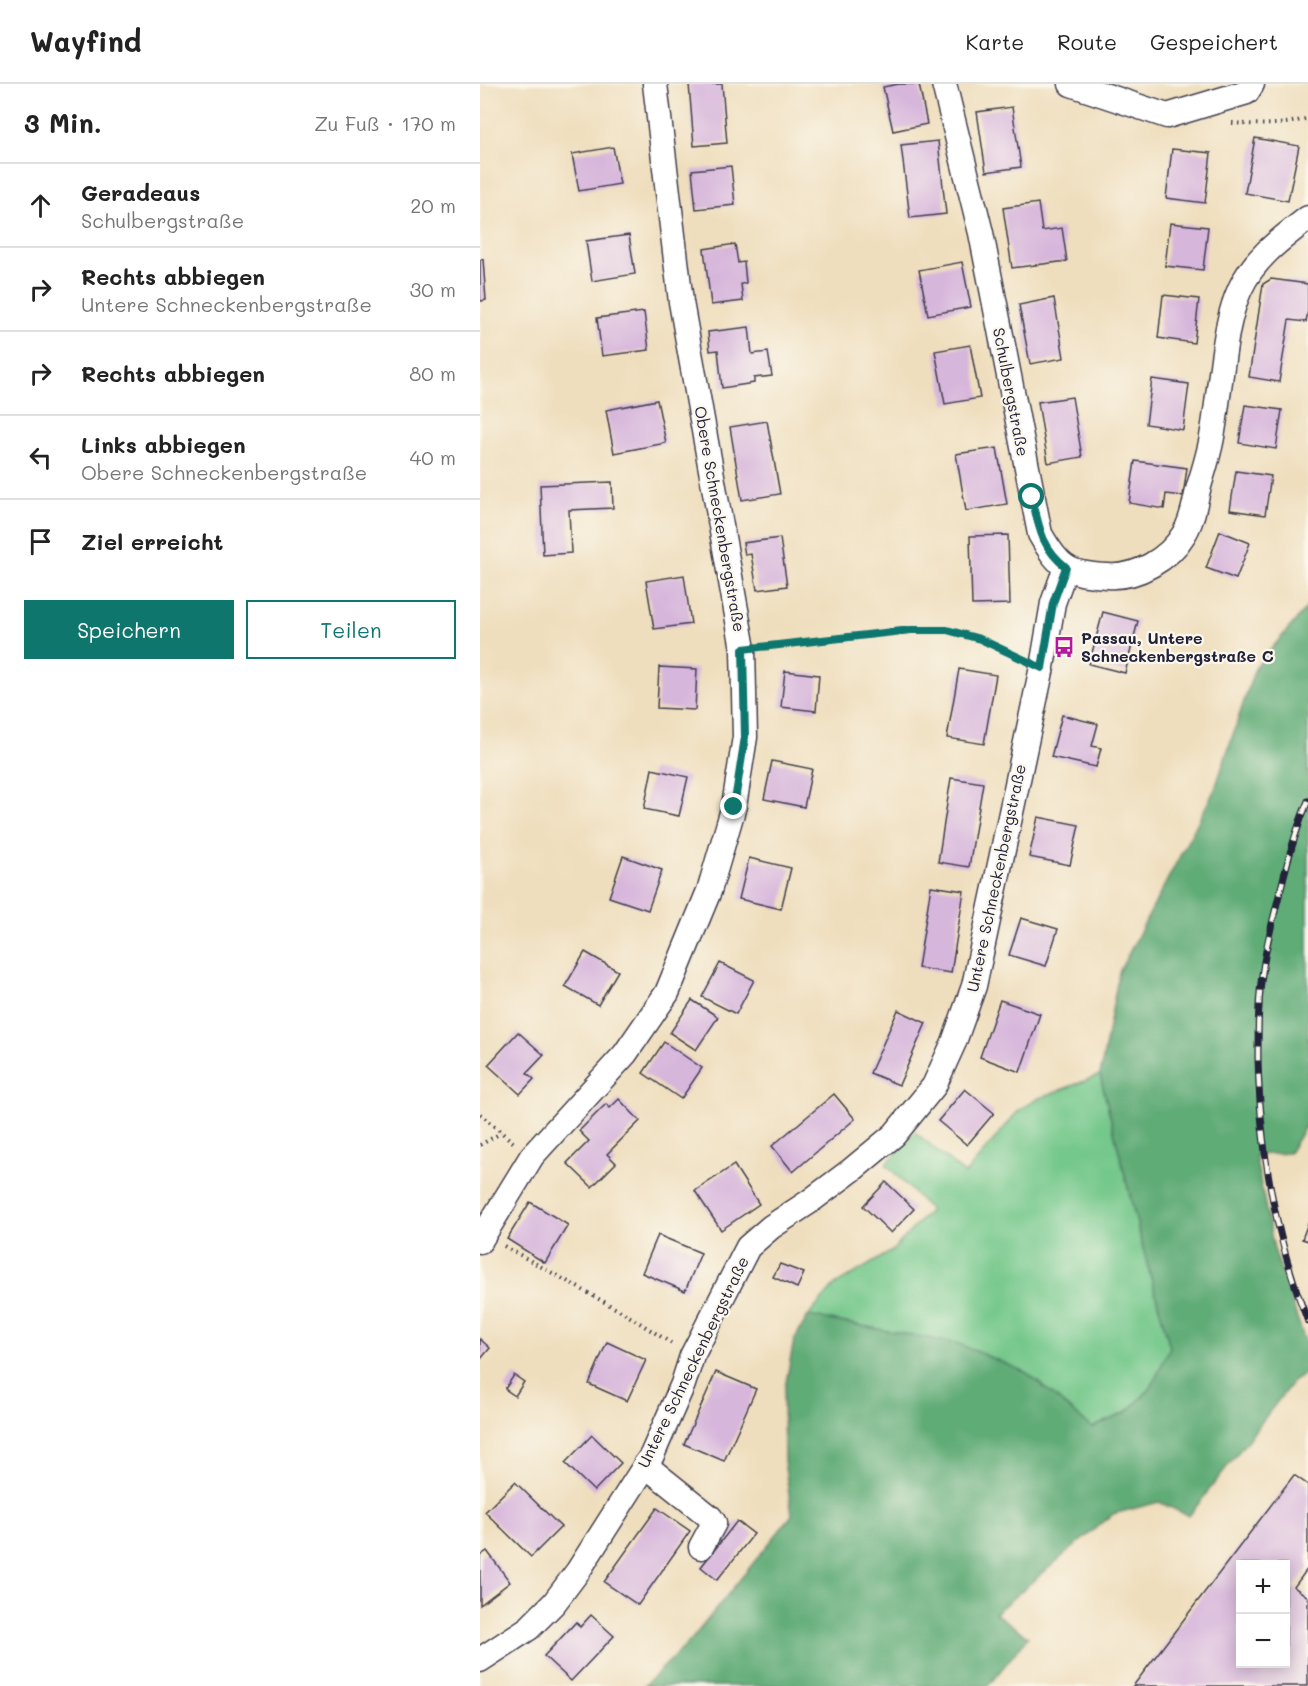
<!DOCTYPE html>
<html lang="de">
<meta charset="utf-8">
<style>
:root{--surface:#fff;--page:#f6f6f6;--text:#222;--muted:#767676;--line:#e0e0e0;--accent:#0f766e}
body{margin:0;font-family:Mali,sans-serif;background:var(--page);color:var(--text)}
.controls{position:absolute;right:18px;bottom:18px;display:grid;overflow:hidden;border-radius:0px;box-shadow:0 3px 15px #0003}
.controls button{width:54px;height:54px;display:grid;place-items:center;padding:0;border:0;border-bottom:2px solid var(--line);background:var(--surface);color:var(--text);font:30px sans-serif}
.stop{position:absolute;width:18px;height:18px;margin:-14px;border:4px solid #0f766e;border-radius:50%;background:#fff}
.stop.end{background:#0f766e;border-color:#fff;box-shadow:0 2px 6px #0008}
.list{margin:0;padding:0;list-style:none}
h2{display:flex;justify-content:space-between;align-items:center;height:78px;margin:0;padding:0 24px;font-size:26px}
h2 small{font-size:20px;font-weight:400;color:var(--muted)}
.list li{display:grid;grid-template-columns:39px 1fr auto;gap:18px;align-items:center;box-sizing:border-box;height:84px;padding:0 24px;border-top:2px solid var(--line)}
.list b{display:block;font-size:22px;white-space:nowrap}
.list p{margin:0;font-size:20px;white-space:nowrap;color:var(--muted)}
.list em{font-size:20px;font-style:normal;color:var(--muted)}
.actions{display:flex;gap:12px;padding:18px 24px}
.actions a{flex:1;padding:14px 0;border:2px solid var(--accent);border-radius:0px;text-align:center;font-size:21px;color:var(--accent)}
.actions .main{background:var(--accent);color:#fff}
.icon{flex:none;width:33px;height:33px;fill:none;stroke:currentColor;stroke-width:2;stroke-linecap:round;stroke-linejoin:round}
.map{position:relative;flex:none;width:828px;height:1602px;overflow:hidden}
header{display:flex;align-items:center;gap:36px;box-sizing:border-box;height:84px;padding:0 30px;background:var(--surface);border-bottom:2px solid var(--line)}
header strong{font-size:28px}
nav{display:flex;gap:33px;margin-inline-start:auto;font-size:21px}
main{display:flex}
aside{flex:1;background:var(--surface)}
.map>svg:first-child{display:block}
.green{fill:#75c88b;stroke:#4c7563;stroke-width:1.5}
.forest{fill:#60ac77;stroke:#416759;stroke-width:1.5}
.building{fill:#d7b6db;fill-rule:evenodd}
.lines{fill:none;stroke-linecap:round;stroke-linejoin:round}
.minor-casing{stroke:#413e4e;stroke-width:27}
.path{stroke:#413e4e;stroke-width:4;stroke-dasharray:1.5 4.5;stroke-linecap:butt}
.minor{stroke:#fff;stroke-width:24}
.rail-casing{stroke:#22223b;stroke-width:7}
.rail{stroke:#fbf7ec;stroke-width:4.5;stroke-dasharray:14;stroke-linecap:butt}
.route{stroke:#0f766e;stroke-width:8}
.labels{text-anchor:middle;stroke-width:4.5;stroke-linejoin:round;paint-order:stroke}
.street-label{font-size:16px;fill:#22223b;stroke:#fbf7ec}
.poi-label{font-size:16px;font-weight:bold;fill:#22223b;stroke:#fbf7ec;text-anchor:start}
</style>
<header>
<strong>Wayfind</strong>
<nav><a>Karte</a><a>Route</a><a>Gespeichert</a></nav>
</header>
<main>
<aside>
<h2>3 Min.<small>Zu Fuß · 170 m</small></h2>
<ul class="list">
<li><svg class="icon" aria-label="ahead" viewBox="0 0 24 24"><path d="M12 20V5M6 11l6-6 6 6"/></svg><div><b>Geradeaus</b><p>Schulbergstraße</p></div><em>20 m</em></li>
<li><svg class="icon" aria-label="right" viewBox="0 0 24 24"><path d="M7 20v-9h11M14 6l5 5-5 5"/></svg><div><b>Rechts abbiegen</b><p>Untere Schneckenbergstraße</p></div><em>30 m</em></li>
<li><svg class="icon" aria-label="right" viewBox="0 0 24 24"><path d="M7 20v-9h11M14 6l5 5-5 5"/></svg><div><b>Rechts abbiegen</b></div><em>80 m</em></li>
<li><svg class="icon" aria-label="left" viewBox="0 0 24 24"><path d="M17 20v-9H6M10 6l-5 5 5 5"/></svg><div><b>Links abbiegen</b><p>Obere Schneckenbergstraße</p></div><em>40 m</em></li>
<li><svg class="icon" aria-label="arrive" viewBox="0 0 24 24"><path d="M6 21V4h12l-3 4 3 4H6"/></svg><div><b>Ziel erreicht</b></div></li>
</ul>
<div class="actions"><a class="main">Speichern</a><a>Teilen</a></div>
</aside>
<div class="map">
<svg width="828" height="1602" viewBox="0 0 828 1602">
<rect width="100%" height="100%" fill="#fbf7ec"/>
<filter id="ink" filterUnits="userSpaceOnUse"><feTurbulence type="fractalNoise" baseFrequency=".0167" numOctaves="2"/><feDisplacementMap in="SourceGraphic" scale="12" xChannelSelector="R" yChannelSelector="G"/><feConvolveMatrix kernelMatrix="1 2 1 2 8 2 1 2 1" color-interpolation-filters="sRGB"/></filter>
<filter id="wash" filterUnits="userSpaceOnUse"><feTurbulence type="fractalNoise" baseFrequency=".008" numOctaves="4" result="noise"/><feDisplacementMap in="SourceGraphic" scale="24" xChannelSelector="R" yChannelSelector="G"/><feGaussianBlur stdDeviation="1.35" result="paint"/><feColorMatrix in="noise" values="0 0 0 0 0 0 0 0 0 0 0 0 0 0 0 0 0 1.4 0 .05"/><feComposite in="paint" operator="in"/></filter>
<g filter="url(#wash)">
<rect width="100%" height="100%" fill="#efdebd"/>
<polygon class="green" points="620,991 663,1164 690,1263 671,1304 647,1328 612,1344 547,1289 479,1260 328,1232 355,1201 412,1167 450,1126 406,1080 435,1048 485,1090 540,1025 557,1015"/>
<polygon class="forest" points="828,522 828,1038 809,1069 775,1071 794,1165 828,1266 828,1287 814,1296 709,1432 679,1418 633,1430 515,1529 548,1553 508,1602 164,1602 211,1556 312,1431 304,1377 303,1314 314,1256 328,1232 479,1260 547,1289 612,1344 647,1328 671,1304 690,1263 663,1164 620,991 639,888 735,705 775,584"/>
<g id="blocks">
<g class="building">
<polygon points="209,0 242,0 247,59 214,62"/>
<polygon points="419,0 439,0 447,40 413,47 403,3"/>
<polygon points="532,23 541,83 506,88 497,28"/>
<polygon points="775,54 819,62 808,117 765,109"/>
<polygon points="458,57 466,130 430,134 421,61"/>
<polygon points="133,63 140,100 99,107 92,70"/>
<polygon points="692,65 731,69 725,119 686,114"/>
<polygon points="251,82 255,121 216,125 212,86"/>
<polygon points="558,119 562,147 582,144 587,177 532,184 523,124"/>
<polygon points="690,139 728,143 723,186 685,182"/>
<polygon points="149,151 155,190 112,197 106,157"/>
<polygon points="255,160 258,179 264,178 266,199 261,200 263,217 231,221 224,165"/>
<polygon points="3,175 6,216 0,217 0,176"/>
<polygon points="482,178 491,223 448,231 439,186"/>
<polygon points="791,195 828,200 828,227 826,238 809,236 799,298 769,293 783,200"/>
<polygon points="683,211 719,215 714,259 678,254"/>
<polygon points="574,214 584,274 550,280 539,221"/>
<polygon points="164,228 169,266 122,272 117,234"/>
<polygon points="269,243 272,270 288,268 292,292 274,294 274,299 242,304 238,266 230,267 228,248"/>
<polygon points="490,261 500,314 465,320 455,267"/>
<polygon points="672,295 709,300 703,346 666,340"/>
<polygon points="592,313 602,373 568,379 558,318"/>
<polygon points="177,316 186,359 134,369 126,326"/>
<polygon points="765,321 802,326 796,365 759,359"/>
<polygon points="287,337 300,410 262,416 250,343"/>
<polygon points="517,364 527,420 486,427 476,370"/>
<polygon points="655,377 707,384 703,412 686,410 684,425 649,419"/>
<polygon points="756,387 791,392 785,431 750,426"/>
<polygon points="132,398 133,424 89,426 91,469 63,471 60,401"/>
<polygon points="740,447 770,459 756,495 726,484"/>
<polygon points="528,451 530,520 492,521 490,452"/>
<polygon points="300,454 307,502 277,506 271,470 265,471 263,459"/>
<polygon points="204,491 211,540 174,545 166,497"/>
<polygon points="623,528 658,537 645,589 609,580"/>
<polygon points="179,583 217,585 215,626 177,624"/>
<polygon points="479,585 516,591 504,660 467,654"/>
<polygon points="305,587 339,591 336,627 301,623"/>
<polygon points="582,631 618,640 612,662 621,664 616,683 571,673"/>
<polygon points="292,677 332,685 324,723 284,715"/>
<polygon points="172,685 208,693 199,732 164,725"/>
<polygon points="471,694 503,699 489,783 458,778"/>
<polygon points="558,733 599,741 590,781 549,773"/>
<polygon points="143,772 182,786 168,826 129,813"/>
<polygon points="269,774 311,784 301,825 259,815"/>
<polygon points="451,802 484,807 471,889 438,884"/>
<polygon points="541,834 578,845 566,882 529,871"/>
<polygon points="105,868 138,887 118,921 85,902"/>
<polygon points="240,879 274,896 256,930 222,913"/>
<polygon points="212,916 238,933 216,966 190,949"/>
<polygon points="520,916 560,930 540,988 500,973"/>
<polygon points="418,926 446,939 419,1001 390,989"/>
<polygon points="38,948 64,971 47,989 54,995 40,1010 8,981"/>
<polygon points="184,958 222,984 201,1015 163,989"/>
<polygon points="485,1005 514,1029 487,1061 458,1037"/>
<polygon points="354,1010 375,1035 313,1088 292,1062"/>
<polygon points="139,1015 160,1037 127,1070 136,1079 112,1103 87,1079 109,1057 99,1047 126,1020 130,1024"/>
<polygon points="254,1081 279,1120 241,1146 215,1107"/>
<polygon points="406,1098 434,1125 411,1149 383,1122"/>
<polygon points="50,1118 88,1141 65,1179 27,1155"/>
<polygon points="828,1139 828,1157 822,1155"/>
<polygon points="178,1151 221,1169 205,1207 162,1189"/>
<polygon points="300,1180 324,1189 317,1204 293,1193"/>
<polygon points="0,1255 10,1264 0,1276"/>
<polygon points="127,1258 166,1276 147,1317 109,1300"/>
<polygon points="236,1288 276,1305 244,1377 204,1360"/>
<polygon points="34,1291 44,1298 35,1312 25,1305"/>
<polygon points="112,1351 141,1379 114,1407 85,1379"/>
<path d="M814,1391L828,1401V1484L814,1503L828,1513V1602H653ZM760,1480H806V1580H760Z"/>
<polygon points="35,1398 81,1443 51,1473 5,1428"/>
<polygon points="177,1424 210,1447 158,1521 124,1498"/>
<polygon points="257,1437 274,1450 237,1496 221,1483"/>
<polygon points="7,1467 30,1498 0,1521 0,1472"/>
<polygon points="111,1531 134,1552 91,1597 64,1572 96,1538 100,1543"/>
</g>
</g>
</g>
<g filter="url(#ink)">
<use href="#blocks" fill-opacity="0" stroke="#413e4e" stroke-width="1.5"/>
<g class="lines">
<defs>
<g id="minor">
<path d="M464,0L501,149L560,450C580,485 588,490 628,492C657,494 689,475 704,450C713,436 715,417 719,402C724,386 729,370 732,353C735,337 737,320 739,304C744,271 746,236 760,205C774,174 802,154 828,134"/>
<polyline points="591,0 687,32 767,8 772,0"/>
<polyline points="0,1157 52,1072 145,970 187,909 229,807 254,722 265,653 263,565 201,218 175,0"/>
<polyline points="165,1381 230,1433 234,1439 221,1463"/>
<polyline points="0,1576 49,1544 74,1519 98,1487 172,1371 203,1300 212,1272 268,1163 291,1143 329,1118 373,1085 414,1051 454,1002 474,958 494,902 562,583 573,519 586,483"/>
</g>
</defs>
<use href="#minor" class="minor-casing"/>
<g class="path">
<path d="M752,39C777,41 804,42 828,34"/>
<polyline points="285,563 431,546 467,546 500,555 541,574"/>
<polyline points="0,1030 34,1059"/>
<polyline points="0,1061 21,1049"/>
<polyline points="24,1162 144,1229 191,1259"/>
</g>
<use href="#minor" class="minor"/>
<defs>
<path id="rail" d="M828,717C816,745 808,775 801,804C794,831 787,857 783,884C778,914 778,945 778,975C780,1065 795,1154 828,1238"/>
</defs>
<use href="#rail" class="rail-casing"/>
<use href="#rail" class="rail"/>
</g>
</g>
<g class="lines" filter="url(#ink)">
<path class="route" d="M254,723L265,653L263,565L431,546H467L500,555L562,584L573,519L586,483C561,463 559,443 552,413"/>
</g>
<defs>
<symbol id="bus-bare" viewBox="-9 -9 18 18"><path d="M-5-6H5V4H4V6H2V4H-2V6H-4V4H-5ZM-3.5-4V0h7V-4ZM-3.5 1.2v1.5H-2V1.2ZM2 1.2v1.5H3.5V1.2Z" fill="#b5179e" stroke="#fbf7ec" stroke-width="2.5" paint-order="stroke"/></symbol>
</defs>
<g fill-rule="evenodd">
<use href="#bus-bare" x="569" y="548" width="30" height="30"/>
</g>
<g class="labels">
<g class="street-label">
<text transform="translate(531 308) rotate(79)" y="6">Schulbergstraße</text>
<text transform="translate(240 435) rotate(80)" y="6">Obere Schneckenbergstraße</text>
<text transform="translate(516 794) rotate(-78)" y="6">Untere Schneckenbergstraße</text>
<text transform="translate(213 1278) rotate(-64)" y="6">Untere Schneckenbergstraße</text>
</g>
<g class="poi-label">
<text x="601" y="560">Passau, Untere<tspan x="601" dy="18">Schneckenbergstraße C</tspan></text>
</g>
</g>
</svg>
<div class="controls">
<button>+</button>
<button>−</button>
</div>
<div class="stop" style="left:552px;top:413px"></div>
<div class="stop end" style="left:254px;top:723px"></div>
</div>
</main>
